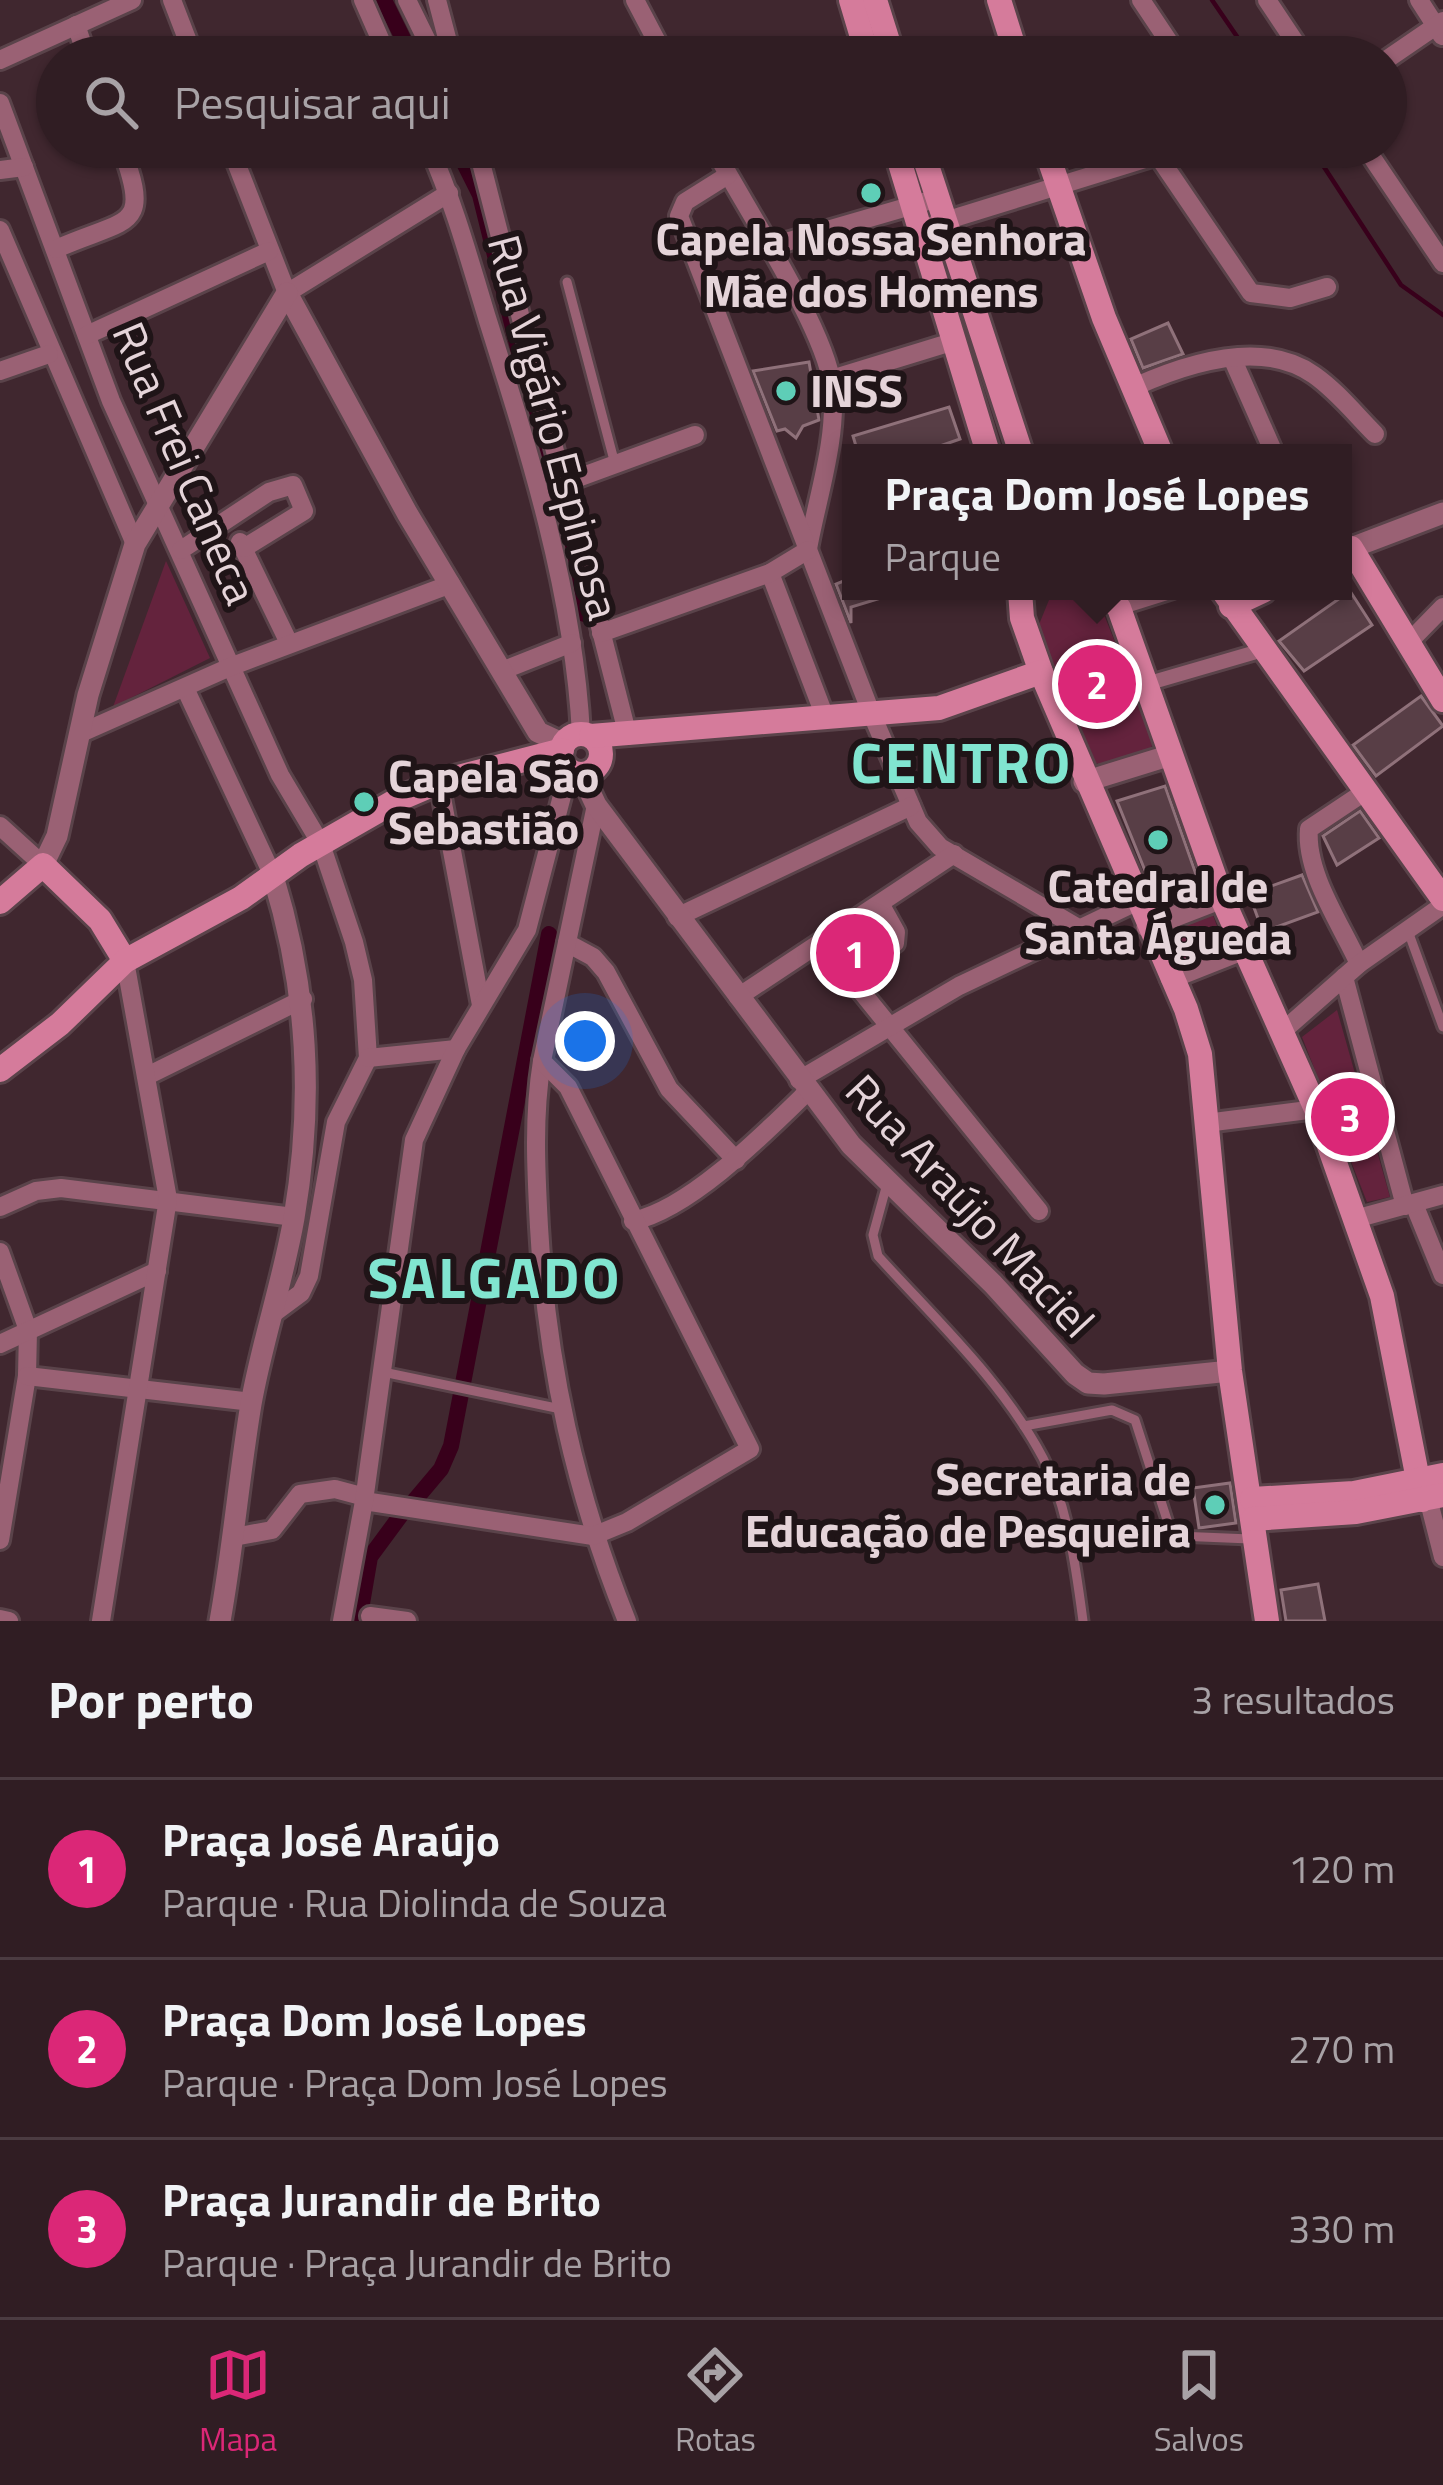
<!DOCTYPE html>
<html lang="pt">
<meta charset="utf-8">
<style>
:root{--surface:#301d23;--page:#3c2a30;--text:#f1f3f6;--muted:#a8a2a6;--line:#4b3b41;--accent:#db2777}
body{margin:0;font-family:"Titillium Web",sans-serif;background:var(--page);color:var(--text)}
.you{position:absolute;left:585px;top:1041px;width:42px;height:42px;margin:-30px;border:9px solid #fff;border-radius:50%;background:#1a73e8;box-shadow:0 0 0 18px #1a73e833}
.badge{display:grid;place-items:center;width:78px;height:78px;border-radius:50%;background:var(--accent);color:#fff;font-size:39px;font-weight:700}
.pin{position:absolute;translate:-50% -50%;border:6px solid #fff;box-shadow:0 3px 12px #0006}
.popup{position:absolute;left:842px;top:444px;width:510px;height:156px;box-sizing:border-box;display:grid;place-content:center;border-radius:0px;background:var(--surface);filter:drop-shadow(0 3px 9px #0005);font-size:39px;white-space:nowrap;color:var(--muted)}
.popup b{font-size:45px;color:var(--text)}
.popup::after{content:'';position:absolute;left:50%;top:100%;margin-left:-24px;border:24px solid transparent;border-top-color:var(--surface)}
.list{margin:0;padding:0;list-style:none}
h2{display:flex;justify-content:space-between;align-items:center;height:156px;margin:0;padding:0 48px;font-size:51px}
h2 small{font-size:39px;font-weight:400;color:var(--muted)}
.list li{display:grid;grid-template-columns:78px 1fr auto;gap:36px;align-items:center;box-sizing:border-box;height:180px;padding:0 48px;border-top:3px solid var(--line)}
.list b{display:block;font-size:45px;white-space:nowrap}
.list p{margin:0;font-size:39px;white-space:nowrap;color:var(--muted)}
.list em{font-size:39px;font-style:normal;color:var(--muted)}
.icon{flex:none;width:66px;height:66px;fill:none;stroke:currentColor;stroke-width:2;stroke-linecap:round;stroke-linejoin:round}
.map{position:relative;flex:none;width:1443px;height:1621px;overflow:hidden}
.search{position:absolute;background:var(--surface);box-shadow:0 3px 9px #0004;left:36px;right:36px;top:36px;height:132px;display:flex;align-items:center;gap:30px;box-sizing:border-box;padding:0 42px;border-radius:66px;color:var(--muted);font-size:45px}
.sheet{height:696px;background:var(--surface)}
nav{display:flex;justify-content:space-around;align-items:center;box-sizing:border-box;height:168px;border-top:3px solid var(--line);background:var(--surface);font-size:33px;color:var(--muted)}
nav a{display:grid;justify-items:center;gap:6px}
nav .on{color:var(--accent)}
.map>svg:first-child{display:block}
.green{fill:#64233d}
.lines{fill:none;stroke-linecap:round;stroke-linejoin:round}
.stream{stroke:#38001b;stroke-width:4.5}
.canal{stroke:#38001b;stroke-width:16}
.building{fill:#583e46;stroke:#8f717a;stroke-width:3}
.service-casing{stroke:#5a434a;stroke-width:15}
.pedestrian-casing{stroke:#5a434a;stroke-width:20}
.minor-casing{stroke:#5a434a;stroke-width:24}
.tertiary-casing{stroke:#5a434a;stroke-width:27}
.secondary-casing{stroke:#5a434a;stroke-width:30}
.service{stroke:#9a6174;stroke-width:9}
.pedestrian{stroke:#9a6174;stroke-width:14}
.minor{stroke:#9a6174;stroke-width:18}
.tertiary{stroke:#9a6174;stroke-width:21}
.secondary{stroke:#d57b9b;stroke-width:24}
.poi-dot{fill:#5eceb7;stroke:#1f1417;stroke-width:4.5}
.labels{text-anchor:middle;stroke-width:12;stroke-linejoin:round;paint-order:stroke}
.poi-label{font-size:45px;font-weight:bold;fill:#e5d4d9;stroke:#1f1417}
.street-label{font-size:45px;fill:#e5d4d9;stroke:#1f1417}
.district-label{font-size:57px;font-weight:bold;letter-spacing:3px;fill:#81e5d0;stroke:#1f1417}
</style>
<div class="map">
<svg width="1443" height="1621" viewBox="0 0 1443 1621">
<rect width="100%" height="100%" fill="#40272f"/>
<g class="green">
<polygon points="166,561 210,658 113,707"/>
<polygon points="1073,591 1082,591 1101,607 1154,741 1149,752 1109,768 1096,763 1038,627 1049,600"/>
<polygon points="1211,910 1225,948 1177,967 1159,931"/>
<polygon points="1337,1010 1390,1197 1367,1202 1302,1037"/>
</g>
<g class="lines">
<g class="stream">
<polyline points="1212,0 1251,57"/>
<polyline points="1311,147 1401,285 1443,315"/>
</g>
<g class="canal">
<polyline points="384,0 412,57"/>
<polyline points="456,147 480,195 584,614"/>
<polyline points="409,1507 441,1469 451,1446 549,934"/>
<polyline points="359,1621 370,1557 401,1515"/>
</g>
</g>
<g class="building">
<polygon points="1168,323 1183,354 1143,368 1131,339"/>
<polygon points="809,362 819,420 803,426 796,438 785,429 777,431 753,371"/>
<polygon points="949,407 960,439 920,453 858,453 853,436"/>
<polygon points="851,578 851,591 894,594 851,607 851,623 836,584"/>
<polygon points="1350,591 1372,625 1304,671 1279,641"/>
<polygon points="1421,696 1443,726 1376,776 1353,745"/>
<polygon points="1165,786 1198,880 1154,893 1117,801"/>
<polygon points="1360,811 1379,838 1337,865 1323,836"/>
<polygon points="1302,875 1318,912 1263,932 1249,894"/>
<polygon points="1230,1483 1236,1523 1199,1528 1193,1488"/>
<polygon points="1318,1584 1325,1621 1286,1621 1281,1590"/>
</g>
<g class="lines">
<defs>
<g id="service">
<polyline points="567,282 615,464"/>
<polyline points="1408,931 1443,1027"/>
<path d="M887,1184L873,1235L878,1256C935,1319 1003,1382 1043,1458C1068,1506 1076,1568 1083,1621"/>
<polyline points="383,1372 561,1409"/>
<polyline points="1024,1426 1112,1410 1135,1420 1169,1526 1178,1536 1250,1539"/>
</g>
<g id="pedestrian">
<polyline points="1119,608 1173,591"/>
<polyline points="1146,684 1263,650"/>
</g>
<g id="minor">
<polyline points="172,0 194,57"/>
<polyline points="363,0 388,57"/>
<polyline points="407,0 435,57"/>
<polyline points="437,0 452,57"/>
<polyline points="635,0 665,57"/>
<polyline points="1141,0 1179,57"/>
<polyline points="1267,0 1305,57"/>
<polyline points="1419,0 1442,36"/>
<polyline points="76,25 87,57"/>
<polyline points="0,60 132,0"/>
<polyline points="1386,60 1443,21"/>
<polyline points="0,103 111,401 280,775 321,844 354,942 363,980 368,1058 336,1122 309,1276 301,1293 274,1313"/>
<polyline points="230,147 287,293 449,193"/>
<path d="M429,147C454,203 470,262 488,321C530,454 574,594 581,734"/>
<polyline points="477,147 628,736"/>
<path d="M713,147C743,204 825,328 832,385C838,438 817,498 808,549"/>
<polyline points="1365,147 1443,263"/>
<polyline points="1158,156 1251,293 1290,298 1327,287"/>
<polyline points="0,170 24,167"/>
<polyline points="728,175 685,202 679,216 870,710 918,822 940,847 1080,929"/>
<polyline points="935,224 1184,147"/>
<polyline points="0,230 135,544"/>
<polyline points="769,247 938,198"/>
<path d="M56,249C128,217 153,231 121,147"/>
<polyline points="87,335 269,251"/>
<polyline points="1233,360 1274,453"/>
<polyline points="0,371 49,354"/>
<polyline points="831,379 955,341"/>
<path d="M1134,387C1185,364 1262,338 1314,375C1337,391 1356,415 1375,434"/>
<polyline points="564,483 695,435"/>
<polyline points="240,542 289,643"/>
<polyline points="181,550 269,492 293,485 304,511 244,548"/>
<polyline points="770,573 825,717"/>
<polyline points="601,633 770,573 808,550"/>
<polyline points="1407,644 1443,607"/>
<polyline points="504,670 572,643"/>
<polyline points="185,688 273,876"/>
<polyline points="81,733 230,667 451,584"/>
<polyline points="439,782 481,1005"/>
<polyline points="0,826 43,865"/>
<polyline points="677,917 911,806"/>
<polyline points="567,943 593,957 606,972 669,1089 736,1160"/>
<polyline points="822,943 1039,1211"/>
<path d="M1359,964C1341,924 1305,873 1309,829L1366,791"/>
<polyline points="846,970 895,943 896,932 881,905"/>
<polyline points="1344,977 1405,1206"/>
<polyline points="738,997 954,854"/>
<polyline points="1284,1030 1359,964 1443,905"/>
<polyline points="368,1058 456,1049"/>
<path d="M542,1061C533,1117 536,1170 539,1227C547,1366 575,1492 627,1621"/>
<polyline points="147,1076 303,999"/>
<polyline points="799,1080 959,986 1136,902"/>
<polyline points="1206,1123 1316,1109"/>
<polyline points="1414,1204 1443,1275"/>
<polyline points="0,1207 36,1191 61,1188 294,1217"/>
<polyline points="1355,1219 1443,1195"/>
<path d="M633,1221C690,1209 765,1133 808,1091"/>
<polyline points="0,1252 28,1330 27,1376 0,1540"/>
<polyline points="0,1344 157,1271"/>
<polyline points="27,1376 252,1402"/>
<polyline points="1428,1498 1443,1557"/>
<polyline points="364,1501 593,1536 627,1522 750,1449 568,1087 542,1061 596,805"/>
<polyline points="234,1537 272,1530 300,1494 335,1489 365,1497"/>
<polyline points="370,1616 407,1621"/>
<polyline points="0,1619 9,1621"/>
<polyline points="101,1621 168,1199 125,961"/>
<polyline points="342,1621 364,1501 414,1140 456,1049 527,930 569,769"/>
</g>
<g id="tertiary">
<polyline points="287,293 407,513 538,732 564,744"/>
<polyline points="1351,548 1443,513"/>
<polyline points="581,773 596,805 851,1145 993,1284 1075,1374 1088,1383 1104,1384 1230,1371"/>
<polyline points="1084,782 1171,755"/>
<polyline points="43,865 57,836 88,695 135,544 287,293"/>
<polyline points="1147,927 1222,898"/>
<polyline points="1171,978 1244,949"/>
<path d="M220,1621C233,1549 239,1476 251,1404C262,1342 283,1281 294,1218C314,1100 308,990 273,876"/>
</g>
<g id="secondary">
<polyline points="851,0 868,57"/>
<polyline points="875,0 893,57"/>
<polyline points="999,0 1017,57"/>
<polyline points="895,147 988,453"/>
<polyline points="921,147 1021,453"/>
<polyline points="1045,147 1104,318 1161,453"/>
<polyline points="1343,552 1351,548 1443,700"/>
<polyline points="1020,591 1022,618 1041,672 1186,1009 1200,1054 1230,1371 1267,1621"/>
<polyline points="1103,591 1119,608 1222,898 1316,1109 1382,1296 1422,1500"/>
<polyline points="1223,591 1443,899"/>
<polyline points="1231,606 1263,591"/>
<circle cx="581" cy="754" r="20"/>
<polyline points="591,736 939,708 1041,672"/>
<polyline points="0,902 43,865 100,920 125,961"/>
<polyline points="0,1070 60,1024 125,961 241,898 301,855 397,800 439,782 562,750"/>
<polyline points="1252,1499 1354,1493 1443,1475"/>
<polyline points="1253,1519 1356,1512 1443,1495"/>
</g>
</defs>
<use href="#service" class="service-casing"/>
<use href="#pedestrian" class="pedestrian-casing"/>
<use href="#minor" class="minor-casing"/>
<use href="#tertiary" class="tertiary-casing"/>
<use href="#secondary" class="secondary-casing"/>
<use href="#service" class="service"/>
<use href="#pedestrian" class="pedestrian"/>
<use href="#minor" class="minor"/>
<use href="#tertiary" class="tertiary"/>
<use href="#secondary" class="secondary"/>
</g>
<g class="poi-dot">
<circle cx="871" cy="193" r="12"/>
<circle cx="786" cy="391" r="12"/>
<circle cx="364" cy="802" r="12"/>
<circle cx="1158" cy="840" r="12"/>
<circle cx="1215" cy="1505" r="12"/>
</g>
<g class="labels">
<g class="poi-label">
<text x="871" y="255">Capela Nossa Senhora<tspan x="871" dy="52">Mãe dos Homens</tspan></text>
<text x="810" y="407" text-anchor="start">INSS</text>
<text x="388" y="792" text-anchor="start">Capela São<tspan x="388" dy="52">Sebastião</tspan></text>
<text x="1158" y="902">Catedral de<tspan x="1158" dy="52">Santa Águeda</tspan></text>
<text x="1191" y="1495" text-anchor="end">Secretaria de<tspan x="1191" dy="52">Educação de Pesqueira</tspan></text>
</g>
<g class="street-label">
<text transform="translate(554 427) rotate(75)" y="16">Rua Vigário Espinosa</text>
<text transform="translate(185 463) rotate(67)" y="16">Rua Frei Caneca</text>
<text transform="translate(970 1206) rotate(47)" y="16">Rua Araújo Maciel</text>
</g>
<g class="district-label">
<text x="962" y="783">CENTRO</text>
<text x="495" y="1298">SALGADO</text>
</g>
</g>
</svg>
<div class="you"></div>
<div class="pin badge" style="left:855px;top:953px">1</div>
<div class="pin badge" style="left:1097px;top:684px">2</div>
<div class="popup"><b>Praça Dom José Lopes</b>Parque</div>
<div class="pin badge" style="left:1350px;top:1117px">3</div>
<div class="search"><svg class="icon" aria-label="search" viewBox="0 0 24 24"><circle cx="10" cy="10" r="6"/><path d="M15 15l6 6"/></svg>Pesquisar aqui</div>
</div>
<section class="sheet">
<h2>Por perto<small>3 resultados</small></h2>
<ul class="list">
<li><span class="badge">1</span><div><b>Praça José Araújo</b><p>Parque · Rua Diolinda de Souza</p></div><em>120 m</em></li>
<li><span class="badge">2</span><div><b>Praça Dom José Lopes</b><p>Parque · Praça Dom José Lopes</p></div><em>270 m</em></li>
<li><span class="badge">3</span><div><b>Praça Jurandir de Brito</b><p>Parque · Praça Jurandir de Brito</p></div><em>330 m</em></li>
</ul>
</section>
<nav>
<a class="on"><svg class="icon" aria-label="map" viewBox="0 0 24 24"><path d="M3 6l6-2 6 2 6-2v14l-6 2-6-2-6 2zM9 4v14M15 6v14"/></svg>Mapa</a>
<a><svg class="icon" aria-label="directions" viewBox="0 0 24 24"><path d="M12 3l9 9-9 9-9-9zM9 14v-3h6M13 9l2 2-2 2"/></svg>Rotas</a>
<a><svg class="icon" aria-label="saved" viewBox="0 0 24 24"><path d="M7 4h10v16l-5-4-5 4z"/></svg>Salvos</a>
</nav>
